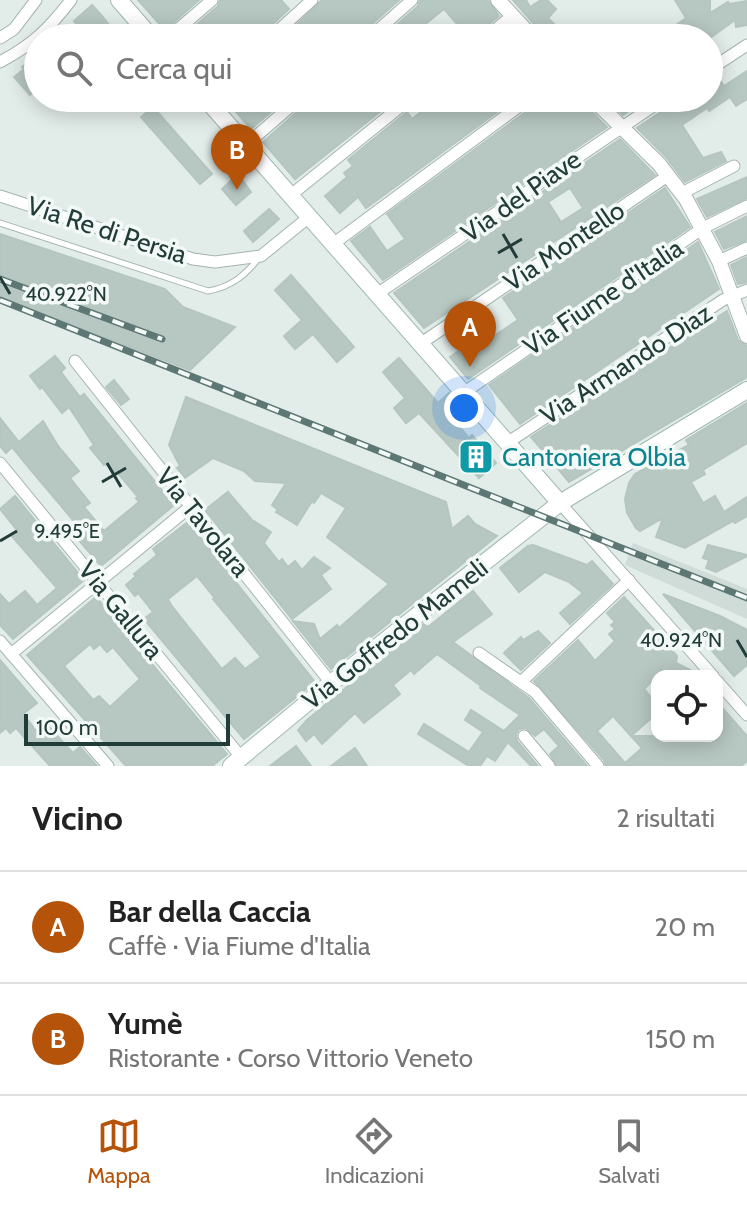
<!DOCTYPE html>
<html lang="it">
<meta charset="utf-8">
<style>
:root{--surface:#fff;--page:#f6f6f6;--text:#222;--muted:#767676;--line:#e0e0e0;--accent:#b45309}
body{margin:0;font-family:Cabin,sans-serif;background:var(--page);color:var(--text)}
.controls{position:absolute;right:24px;bottom:24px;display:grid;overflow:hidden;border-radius:16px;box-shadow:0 4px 20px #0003}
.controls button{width:72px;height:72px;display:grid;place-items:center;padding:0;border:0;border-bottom:2px solid var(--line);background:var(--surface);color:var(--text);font:40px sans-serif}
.scale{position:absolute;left:24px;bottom:20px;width:206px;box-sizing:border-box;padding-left:8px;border:4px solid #223d39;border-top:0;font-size:22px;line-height:28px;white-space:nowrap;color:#223d39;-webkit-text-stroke:6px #f3f9f6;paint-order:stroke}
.you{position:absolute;left:464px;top:408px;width:28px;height:28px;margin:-20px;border:6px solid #fff;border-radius:50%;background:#1a73e8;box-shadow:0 0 0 12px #1a73e833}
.badge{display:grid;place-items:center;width:52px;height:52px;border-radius:50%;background:var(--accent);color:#fff;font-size:26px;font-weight:700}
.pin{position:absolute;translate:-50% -66px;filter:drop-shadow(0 2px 4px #0008)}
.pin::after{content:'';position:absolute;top:42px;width:28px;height:24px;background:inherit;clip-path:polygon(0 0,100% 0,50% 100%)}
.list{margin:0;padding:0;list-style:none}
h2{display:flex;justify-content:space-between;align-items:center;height:104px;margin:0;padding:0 32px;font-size:34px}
h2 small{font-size:26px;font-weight:400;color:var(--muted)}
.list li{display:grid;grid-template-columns:52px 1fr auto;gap:24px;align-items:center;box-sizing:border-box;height:112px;padding:0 32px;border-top:2px solid var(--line)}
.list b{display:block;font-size:30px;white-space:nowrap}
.list p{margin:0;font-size:26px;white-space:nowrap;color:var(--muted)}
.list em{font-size:26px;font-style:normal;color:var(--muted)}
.icon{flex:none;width:44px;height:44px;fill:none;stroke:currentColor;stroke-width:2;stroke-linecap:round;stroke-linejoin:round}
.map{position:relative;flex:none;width:747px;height:766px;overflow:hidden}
.search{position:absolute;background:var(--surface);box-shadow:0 4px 20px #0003;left:24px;right:24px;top:24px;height:88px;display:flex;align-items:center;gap:20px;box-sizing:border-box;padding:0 28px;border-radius:44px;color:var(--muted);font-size:30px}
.sheet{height:328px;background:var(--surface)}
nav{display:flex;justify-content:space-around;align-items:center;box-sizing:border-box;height:112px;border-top:2px solid var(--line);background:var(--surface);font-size:22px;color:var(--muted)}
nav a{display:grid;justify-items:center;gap:4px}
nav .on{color:var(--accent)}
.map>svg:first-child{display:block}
.built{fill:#d0dcd8}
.building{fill:#b7c7c2;stroke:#b5c6c1;stroke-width:2;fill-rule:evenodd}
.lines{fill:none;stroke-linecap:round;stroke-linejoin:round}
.service-casing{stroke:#a5b4b1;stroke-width:7}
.minor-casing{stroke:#a5b4b1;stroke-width:13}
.tertiary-casing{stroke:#a5b4b1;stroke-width:16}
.secondary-casing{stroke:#a0b8b2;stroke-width:18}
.service{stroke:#fff;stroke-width:5}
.minor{stroke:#fff;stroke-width:11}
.tertiary{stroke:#fff;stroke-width:14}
.secondary{stroke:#fff;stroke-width:16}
.rail-casing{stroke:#5d7874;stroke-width:7}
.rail{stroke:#f3f9f6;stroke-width:4;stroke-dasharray:12;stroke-linecap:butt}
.ticks{fill:none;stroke:#223d39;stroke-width:3}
.labels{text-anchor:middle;stroke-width:7;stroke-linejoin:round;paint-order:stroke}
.street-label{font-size:26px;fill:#223d39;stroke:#f3f9f6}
.culture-label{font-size:26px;fill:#0d838f;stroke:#f3f9f6;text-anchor:start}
.ticks-label{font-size:20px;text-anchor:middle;fill:#223d39;stroke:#f3f9f6;stroke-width:7;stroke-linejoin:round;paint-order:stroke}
</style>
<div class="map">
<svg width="747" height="766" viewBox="0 0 747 766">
<rect width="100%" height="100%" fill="#e2ece9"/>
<polygon class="built" points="633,543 747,589 747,619 625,565"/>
<g class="building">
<polygon points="138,0 199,0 165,30"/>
<polygon points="220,0 281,0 289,9 264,32 262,38 181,38 218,6"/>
<polygon points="322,0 399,0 363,32 361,38 283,38"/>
<polygon points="420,0 488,0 499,16 480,31 477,38 449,38 457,31 455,29 459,26 444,9 408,38 382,38 418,6"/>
<polygon points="513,0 526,0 530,7 541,0 547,0 556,9 548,18 568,38 543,38 540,31"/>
<polygon points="675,0 710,0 710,13 728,2 729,4 747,1 747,25 736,27 735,20 710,38 658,38 686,18"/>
<polygon points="92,5 101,15 120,38 89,38 74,21"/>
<polygon points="38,56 38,88 30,95 14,77 24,69 22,67"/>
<polygon points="747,71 747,99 736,106 730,97 709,111 707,108 682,125 703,158 721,152 726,161 685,182 666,157 637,128 682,98 709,98 709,80 716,75 724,86"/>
<polygon points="224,98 255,98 259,103 264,98 287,98 251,129"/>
<polygon points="308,98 396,98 396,99 295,179 263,142 306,104"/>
<polygon points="427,98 516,98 366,208 358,197 340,213 325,196 347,177 344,173 353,166 348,160 407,112 412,119 431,104"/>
<polygon points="538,98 582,98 585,105 607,127 383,280 351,241 370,227 387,251 405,239 387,214 535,105"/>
<polygon points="606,98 647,98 623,115"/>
<polygon points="153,107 212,174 200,184 141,117"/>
<path d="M620,139L655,175L424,328L394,293ZM570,188L583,208L561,222L548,202Z"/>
<polygon points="238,174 251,192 236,205 222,189"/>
<polygon points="747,177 747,198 707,217 697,199"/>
<polygon points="665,188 690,227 468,379 450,357 473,341 463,325 472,319 479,329 486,324 494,336 518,320 503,298"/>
<polygon points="269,209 279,219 253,242 244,231"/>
<polygon points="747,216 747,240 724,249 715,232"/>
<polygon points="0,234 165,289 183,307 235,327 190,370 0,297"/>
<polygon points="698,242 719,289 520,424 489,385"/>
<polygon points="747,257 747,282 738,284 731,265"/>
<polygon points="291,275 354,347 337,362 313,334 295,349 284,336 302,320 275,290"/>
<polygon points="727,311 738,340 747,346 747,377 569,482 531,437"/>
<polygon points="55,356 65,368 61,372 80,397 84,394 174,505 101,566 71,531 78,526 30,469 12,447 6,453 0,446 0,418 19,442 43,421 58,446 79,471 70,478 90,503 84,507 104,531 139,502 136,498 138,497 117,472 114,474 106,464 104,465 90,448 94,445 69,407 62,413 42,387 40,389 30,376"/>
<polygon points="399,358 438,403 449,393 460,406 449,415 469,438 472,435 496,463 479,478 419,413 406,423 394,408 405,398 383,372"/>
<polygon points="114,380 129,399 121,405 106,387"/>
<polygon points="186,397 446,502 452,529 468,516 475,524 497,536 331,669 293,621 314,624 320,639 337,625 339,628 389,584 327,537 346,508 321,493 314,503 312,501 297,525 276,512 278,510 272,505 286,483 255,481 244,471 213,458 185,478 177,468 180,466 169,445"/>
<polygon points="747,403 747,443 703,470 705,474 691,482 703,503 715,496 724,512 747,497 747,516 735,523 733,521 685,548 656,537 663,518 640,531 636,528 627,513 625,499 629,483 635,474 689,445 686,440"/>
<polygon points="228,492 252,520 271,532 264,543 279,562 282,559 288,567 295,561 302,570 314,557 330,568 321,575 331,589 292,619 205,510"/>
<polygon points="15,496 84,580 13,639 0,625 0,594 9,604 25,591 37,605 57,588 11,535 17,530 0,509"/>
<path d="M188,522L315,682L244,739L144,619L153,612L138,593L135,596L126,585L136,576L134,574L157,555L153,549ZM197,576L215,598L213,599L261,657L245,669L235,658L222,669L171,605L168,599Z"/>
<polygon points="533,545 587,565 592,561 613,584 570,624 560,613 583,593 569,582 545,572 519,592 500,568 528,546"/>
<polygon points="708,545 747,555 747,556 716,572 706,568 709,560 703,558"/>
<polygon points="473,591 492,614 453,642 529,698 587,766 557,766 550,754 559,746 544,729 535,736 526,728 519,729 516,734 517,741 538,766 531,766 508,742 495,761 487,756 480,766 469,766 418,734 424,724 469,752 483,732 465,720 471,710 504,731 520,715 480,688 481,686 437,654 414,674 411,670 393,685 400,694 364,723 355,713 322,744 314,734 306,741 298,730 307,720 418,628 423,624 428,627"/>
<polygon points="663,594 720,616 747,630 747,665 734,676"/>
<path d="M96,597L227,754L212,766H126L27,655ZM90,644L94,649L100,644L107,652L113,647L140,679L110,707L99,696L93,700L64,666Z"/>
<polygon points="624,597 677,656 676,663 702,676 657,676 644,689 657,704 657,713 631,736 613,716 597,731 625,763 642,748 631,736 717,736 717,702 747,736 747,761 741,766 606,766 604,760 534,681 578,640 595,661 615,641 609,634 615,629 611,625 615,622 607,613"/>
<polygon points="538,631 550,643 521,670 504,653 521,637 523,640"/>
<polygon points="0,660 37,703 23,714 38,733 47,725 73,753 80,747 97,766 50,766 16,728 10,733 6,728 0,733"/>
<polygon points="296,746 311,766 270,766"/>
<polygon points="355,748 367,766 331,766"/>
</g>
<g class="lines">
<defs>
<path id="service" d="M0,223L208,291C232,287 245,275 260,257"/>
<g id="minor">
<polyline points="0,38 14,29 36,0"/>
<polyline points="168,38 212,0"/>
<polyline points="270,38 312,0"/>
<polyline points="369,38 412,0"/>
<polyline points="485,38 512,16"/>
<path d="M0,62C32,45 49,29 71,0"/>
<polyline points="709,70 747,45"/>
<polyline points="246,145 300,98"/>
<polyline points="682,193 734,166"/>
<polyline points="291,195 411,98"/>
<polyline points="0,196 193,259 215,262 261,256 309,217"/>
<polyline points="333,244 530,98"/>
<polyline points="719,261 747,248"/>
<polyline points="377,294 665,98"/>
<polyline points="420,344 669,175"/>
<polyline points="75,361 331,683"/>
<polyline points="462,394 703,228 747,206"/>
<polyline points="507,443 723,300 747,290"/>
<polyline points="0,463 241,757"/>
<polyline points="560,503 713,676"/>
<polyline points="0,641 108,766"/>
<polyline points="479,653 535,692 598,766"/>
<polyline points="11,654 190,507"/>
<polyline points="717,681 747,715"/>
<polyline points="521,682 629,580"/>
<polyline points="524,736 549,766"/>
</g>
<g id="tertiary">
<polyline points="498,0 533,38"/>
<polyline points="592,98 659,164 686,199 719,261 747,336"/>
</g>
<g id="secondary">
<polyline points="119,0 152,38"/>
<polyline points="205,98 560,503"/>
<polyline points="231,766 331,683 560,503 747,390"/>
</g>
</defs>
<use href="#service" class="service-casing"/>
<use href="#minor" class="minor-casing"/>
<use href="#tertiary" class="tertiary-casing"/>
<use href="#secondary" class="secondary-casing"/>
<use href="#service" class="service"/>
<use href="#minor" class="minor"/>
<use href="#tertiary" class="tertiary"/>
<use href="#secondary" class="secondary"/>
<defs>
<g id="rail">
<polyline points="0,279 162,339"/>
<polyline points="0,300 747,598"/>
</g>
</defs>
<use href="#rail" class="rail-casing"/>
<use href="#rail" class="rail"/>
</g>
<path class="ticks" d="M503,234L517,258M498,253L522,239M0,277L10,294M107,463L121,487M102,482L126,468M0,541L17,531M737,640L747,657"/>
<defs>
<symbol id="building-square" viewBox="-11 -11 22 22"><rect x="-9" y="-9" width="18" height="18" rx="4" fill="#0f9aa8" stroke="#f3f9f6"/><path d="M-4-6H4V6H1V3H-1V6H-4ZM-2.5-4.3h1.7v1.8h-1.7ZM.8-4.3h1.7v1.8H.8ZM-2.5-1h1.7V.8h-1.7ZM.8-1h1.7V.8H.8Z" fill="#fff"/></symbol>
</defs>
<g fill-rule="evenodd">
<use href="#building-square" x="456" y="437" width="40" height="40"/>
</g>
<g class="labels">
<g class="street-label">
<text transform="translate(521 196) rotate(-35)" y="9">Via del Piave</text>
<text transform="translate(107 230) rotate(18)" y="9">Via Re di Persia</text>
<text transform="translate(564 246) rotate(-34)" y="9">Via Montello</text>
<text transform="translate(603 297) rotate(-34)" y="9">Via Fiume d'Italia</text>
<text transform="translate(626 364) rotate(-33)" y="9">Via Armando Diaz</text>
<text transform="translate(203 522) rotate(51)" y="9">Via Tavolara</text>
<text transform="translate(121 610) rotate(51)" y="9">Via Gallura</text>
<text transform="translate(395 634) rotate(-38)" y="9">Via Goffredo Mameli</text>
</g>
<g class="culture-label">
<text x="502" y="466">Cantoniera Olbia</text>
</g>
</g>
<g class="ticks-label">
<text x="66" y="301">40.922°N</text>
<text x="67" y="538">9.495°E</text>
<text x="681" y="647">40.924°N</text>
</g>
</svg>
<div class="controls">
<button><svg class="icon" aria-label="locate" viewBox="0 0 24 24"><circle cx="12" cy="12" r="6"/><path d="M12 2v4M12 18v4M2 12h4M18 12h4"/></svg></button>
</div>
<div class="scale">100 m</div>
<div class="you"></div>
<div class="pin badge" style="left:470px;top:367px">A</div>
<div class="pin badge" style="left:237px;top:190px">B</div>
<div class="search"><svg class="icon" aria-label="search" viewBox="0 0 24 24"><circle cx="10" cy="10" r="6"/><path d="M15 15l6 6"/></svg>Cerca qui</div>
</div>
<section class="sheet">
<h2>Vicino<small>2 risultati</small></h2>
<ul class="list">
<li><span class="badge">A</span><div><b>Bar della Caccia</b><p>Caffè · Via Fiume d'Italia</p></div><em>20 m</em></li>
<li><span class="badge">B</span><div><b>Yumè</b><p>Ristorante · Corso Vittorio Veneto</p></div><em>150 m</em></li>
</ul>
</section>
<nav>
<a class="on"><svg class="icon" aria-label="map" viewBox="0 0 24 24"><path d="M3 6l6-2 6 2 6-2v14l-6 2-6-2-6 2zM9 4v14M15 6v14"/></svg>Mappa</a>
<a><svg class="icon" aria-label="directions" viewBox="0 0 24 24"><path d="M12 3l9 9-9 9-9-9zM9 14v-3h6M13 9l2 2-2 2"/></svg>Indicazioni</a>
<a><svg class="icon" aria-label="saved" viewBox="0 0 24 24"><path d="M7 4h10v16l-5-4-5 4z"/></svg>Salvati</a>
</nav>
